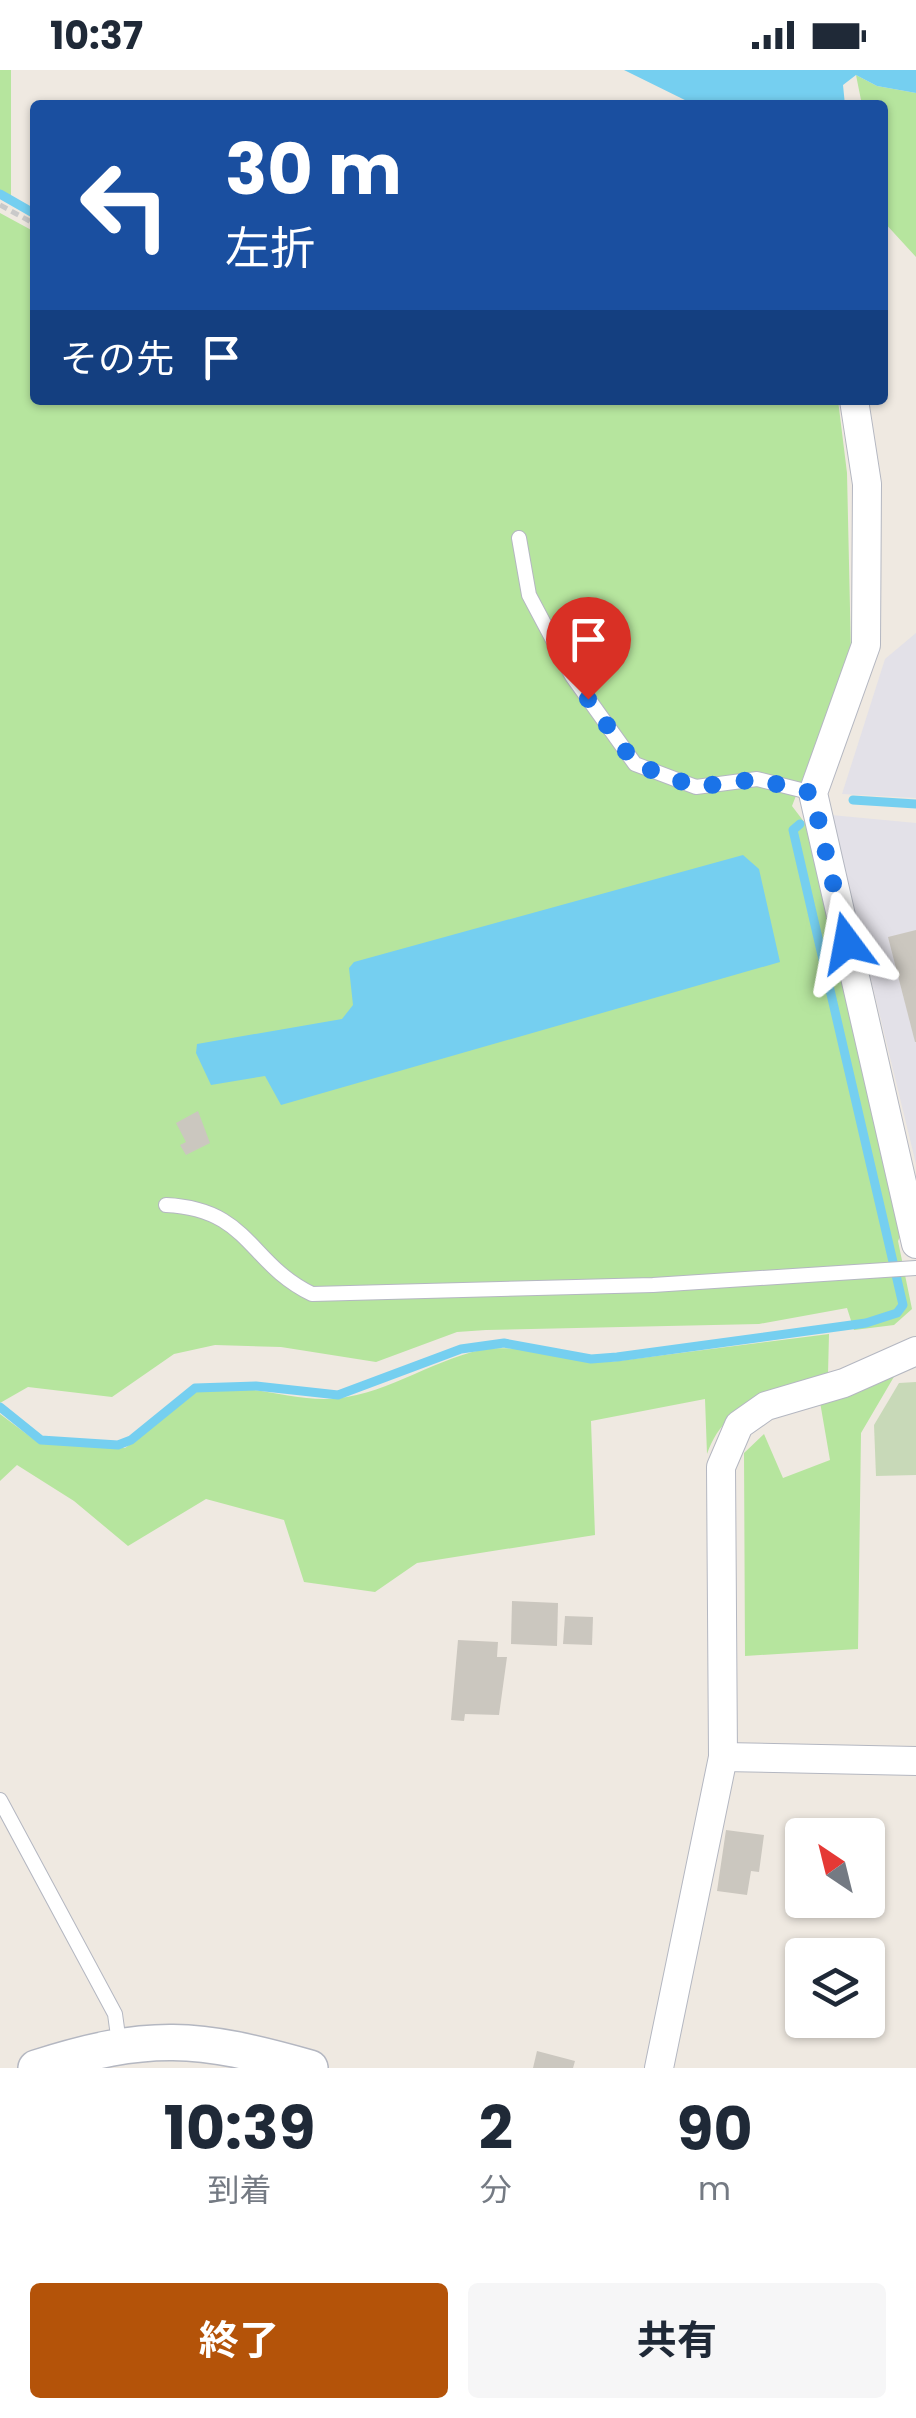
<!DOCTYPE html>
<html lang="ja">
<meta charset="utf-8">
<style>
body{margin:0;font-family:Poppins,"Noto Sans JP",sans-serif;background:#f6f6f7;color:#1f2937;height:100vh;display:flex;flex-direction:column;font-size:38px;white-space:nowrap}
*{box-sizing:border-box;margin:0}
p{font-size:32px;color:#747a83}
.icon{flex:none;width:55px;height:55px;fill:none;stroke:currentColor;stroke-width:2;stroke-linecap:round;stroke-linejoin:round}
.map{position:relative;height:1998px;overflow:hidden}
.sheet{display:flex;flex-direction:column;background:#fff;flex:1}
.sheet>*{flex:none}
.banner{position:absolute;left:30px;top:30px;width:858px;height:305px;border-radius:10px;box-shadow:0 2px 8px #0004;background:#1a4fa0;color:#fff;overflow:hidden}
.needle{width:65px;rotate:325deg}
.tools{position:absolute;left:785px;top:1748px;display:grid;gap:20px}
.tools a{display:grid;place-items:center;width:100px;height:100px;border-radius:10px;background:#fff;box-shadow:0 2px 8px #0004;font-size:50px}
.pin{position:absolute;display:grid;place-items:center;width:85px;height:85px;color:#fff;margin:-102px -42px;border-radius:50% 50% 50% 0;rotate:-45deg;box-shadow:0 0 10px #0007}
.pin .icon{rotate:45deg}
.me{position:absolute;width:110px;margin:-55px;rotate:347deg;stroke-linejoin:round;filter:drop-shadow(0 0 8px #0008)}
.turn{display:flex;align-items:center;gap:35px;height:210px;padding:0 30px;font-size:45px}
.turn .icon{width:130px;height:130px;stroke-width:2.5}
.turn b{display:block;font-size:70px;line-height:85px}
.then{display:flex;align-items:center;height:95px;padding:0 30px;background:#0003;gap:20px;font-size:38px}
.eta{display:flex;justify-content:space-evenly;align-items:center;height:170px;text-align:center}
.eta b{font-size:60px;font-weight:700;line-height:70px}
.primary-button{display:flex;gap:20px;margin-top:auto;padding:20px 30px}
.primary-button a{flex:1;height:115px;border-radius:10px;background:#b45309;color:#fff;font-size:40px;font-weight:700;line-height:115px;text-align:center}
.primary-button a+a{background:#f6f6f7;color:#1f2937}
.status{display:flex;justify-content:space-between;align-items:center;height:70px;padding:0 50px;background:#fff;direction:ltr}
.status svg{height:28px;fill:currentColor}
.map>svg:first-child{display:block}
.industrial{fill:#e3e1e8}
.green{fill:#b6e59e}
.cemetery{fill:#c8d9b8}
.water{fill:#75cff0}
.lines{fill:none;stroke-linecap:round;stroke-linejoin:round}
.stream{stroke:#75cff0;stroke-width:9}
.building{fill:#cbc7bf}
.service-casing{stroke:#b4b7c1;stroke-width:16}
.minor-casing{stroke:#b4b7c1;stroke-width:30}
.tertiary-casing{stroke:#b4b7c1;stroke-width:38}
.path{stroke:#c9c9c9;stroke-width:5;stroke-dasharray:8 5;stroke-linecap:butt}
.service{stroke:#fff;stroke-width:14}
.minor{stroke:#fff;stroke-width:28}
.tertiary{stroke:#fff;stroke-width:35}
.route{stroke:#1a73e8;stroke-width:18;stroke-dasharray:0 32.4}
</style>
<div class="status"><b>10:37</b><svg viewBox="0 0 49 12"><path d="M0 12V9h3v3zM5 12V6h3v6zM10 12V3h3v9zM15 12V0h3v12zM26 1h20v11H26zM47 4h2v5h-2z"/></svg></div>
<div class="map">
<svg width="916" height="1998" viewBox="0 0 916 1998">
<rect width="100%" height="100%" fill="#efe9e1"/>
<g class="industrial">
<path d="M916,563v165l-74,-4 43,-135z"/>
<path d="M831,745l85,8v342v-1z"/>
</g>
<g class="green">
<path d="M0,0h11v131l-11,-7z"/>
<path d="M856,5l21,11 39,7v164l-33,-36 -1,-116h-20z"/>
<path d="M0,143l35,19v168h803l9,73 4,181 -59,152 19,25 96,390 -9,20 14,68 -18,16 -40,5 -7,-22 -88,16 -273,6 -29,2 -81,30 -95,-15 -66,-2 -41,9 -62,43 -84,-10 -28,16z"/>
<path d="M829,1264l-1,40c-50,19 -102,25 -121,80l-2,-55 -114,22 4,114 -178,28 -42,29 -71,-10 -20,-62 -78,-21 -78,47 -54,-45 -57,-36 -17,16v-67l36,27 89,7c23,-15 45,-50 72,-57 43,-11 88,9 130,8 54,-1 102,-38 154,-49 43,-8 85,13 129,12z"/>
<path d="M895,1305l-34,58 -3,216 -113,7 -1,-203 20,-19 19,44 47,-18 -10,-58z"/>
</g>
<path class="cemetery" d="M916,1312v93l-40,1 -2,-51 25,-42z"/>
<g class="water">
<path d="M624,0h292v23l-39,-7 -21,-11 -13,10 2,20h-150z"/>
<path d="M743,785l16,14 21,93 -499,143 -16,-29 -54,9 -15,-32 1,-9 145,-25 11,-14 -4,-37 5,-6z"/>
</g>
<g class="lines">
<g class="stream">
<path d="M0,124l35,20"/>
<path d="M853,730l63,4"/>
<path d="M0,1337l41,33 77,5 13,-5 64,-52 61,-2 82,9 123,-46 43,-6 87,16 26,-2 249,-34 31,-10 6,-8 -110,-475 7,-6"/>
</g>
</g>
<g class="building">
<path d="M916,860v112h-1l-27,-105z"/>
<path d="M198,1041l12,32 -24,12 -6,-10 6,-3 -10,-19z"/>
<path d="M512,1531l46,2 -1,43 -46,-2z"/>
<path d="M565,1546l28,1 -1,28 -29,-1z"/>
<path d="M458,1570l40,2 -1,15h10l-8,58 -34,-1 -1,7 -13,-1z"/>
<path d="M726,1760l38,5 -5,37 -8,-1 -4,24 -30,-4z"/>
<path d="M537,1981l38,10 -2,7h-40z"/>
</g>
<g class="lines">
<g class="service-casing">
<g id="service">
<path d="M519,468l10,57 43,81 63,88 61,23 61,-8 56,14"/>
<path d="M166,1135c84,4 82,58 146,89l341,-9 263,-17"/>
<path d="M0,1730l115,214 4,29"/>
</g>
</g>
<g class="minor-casing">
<g id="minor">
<path d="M854,330l13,84 -1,161 -53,148 103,451"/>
<path d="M723,1687l193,4"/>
<path d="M659,1998l64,-311 -2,-290 18,-42 27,-19 78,-23 72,-32"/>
</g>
</g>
<g class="tertiary-casing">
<path id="tertiary" d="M36,1998c113,-36 161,-32 274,0"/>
</g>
<path class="path" d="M0,135l35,19"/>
<use href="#service" class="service"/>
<use href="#minor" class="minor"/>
<use href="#tertiary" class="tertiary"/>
</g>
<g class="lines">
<path class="route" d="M588,629l47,65 61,23 61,-8 55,14 35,150"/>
</g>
</svg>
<div class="tools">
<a><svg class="needle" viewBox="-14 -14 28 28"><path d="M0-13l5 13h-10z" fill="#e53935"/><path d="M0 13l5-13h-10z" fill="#747a83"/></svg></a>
<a><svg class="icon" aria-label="layers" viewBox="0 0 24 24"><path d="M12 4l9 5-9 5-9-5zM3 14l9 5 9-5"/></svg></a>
</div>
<div class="pin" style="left:588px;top:629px;background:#d93025"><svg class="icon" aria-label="arrive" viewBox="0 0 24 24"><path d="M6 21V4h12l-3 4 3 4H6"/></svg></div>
<svg class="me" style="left:847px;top:873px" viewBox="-20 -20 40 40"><path d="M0-17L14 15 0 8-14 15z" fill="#1a73e8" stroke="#fff" stroke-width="4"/></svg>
<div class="banner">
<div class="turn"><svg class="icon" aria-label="left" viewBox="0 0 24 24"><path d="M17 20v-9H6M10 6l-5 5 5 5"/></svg><div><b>30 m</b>左折</div></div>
<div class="then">その先<svg class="icon" aria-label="arrive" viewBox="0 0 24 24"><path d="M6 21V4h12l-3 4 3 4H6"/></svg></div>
</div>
</div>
<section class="sheet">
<div class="eta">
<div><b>10:39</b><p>到着</p></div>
<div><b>2</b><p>分</p></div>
<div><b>90</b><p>m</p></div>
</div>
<div class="primary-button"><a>終了</a><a>共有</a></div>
</section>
